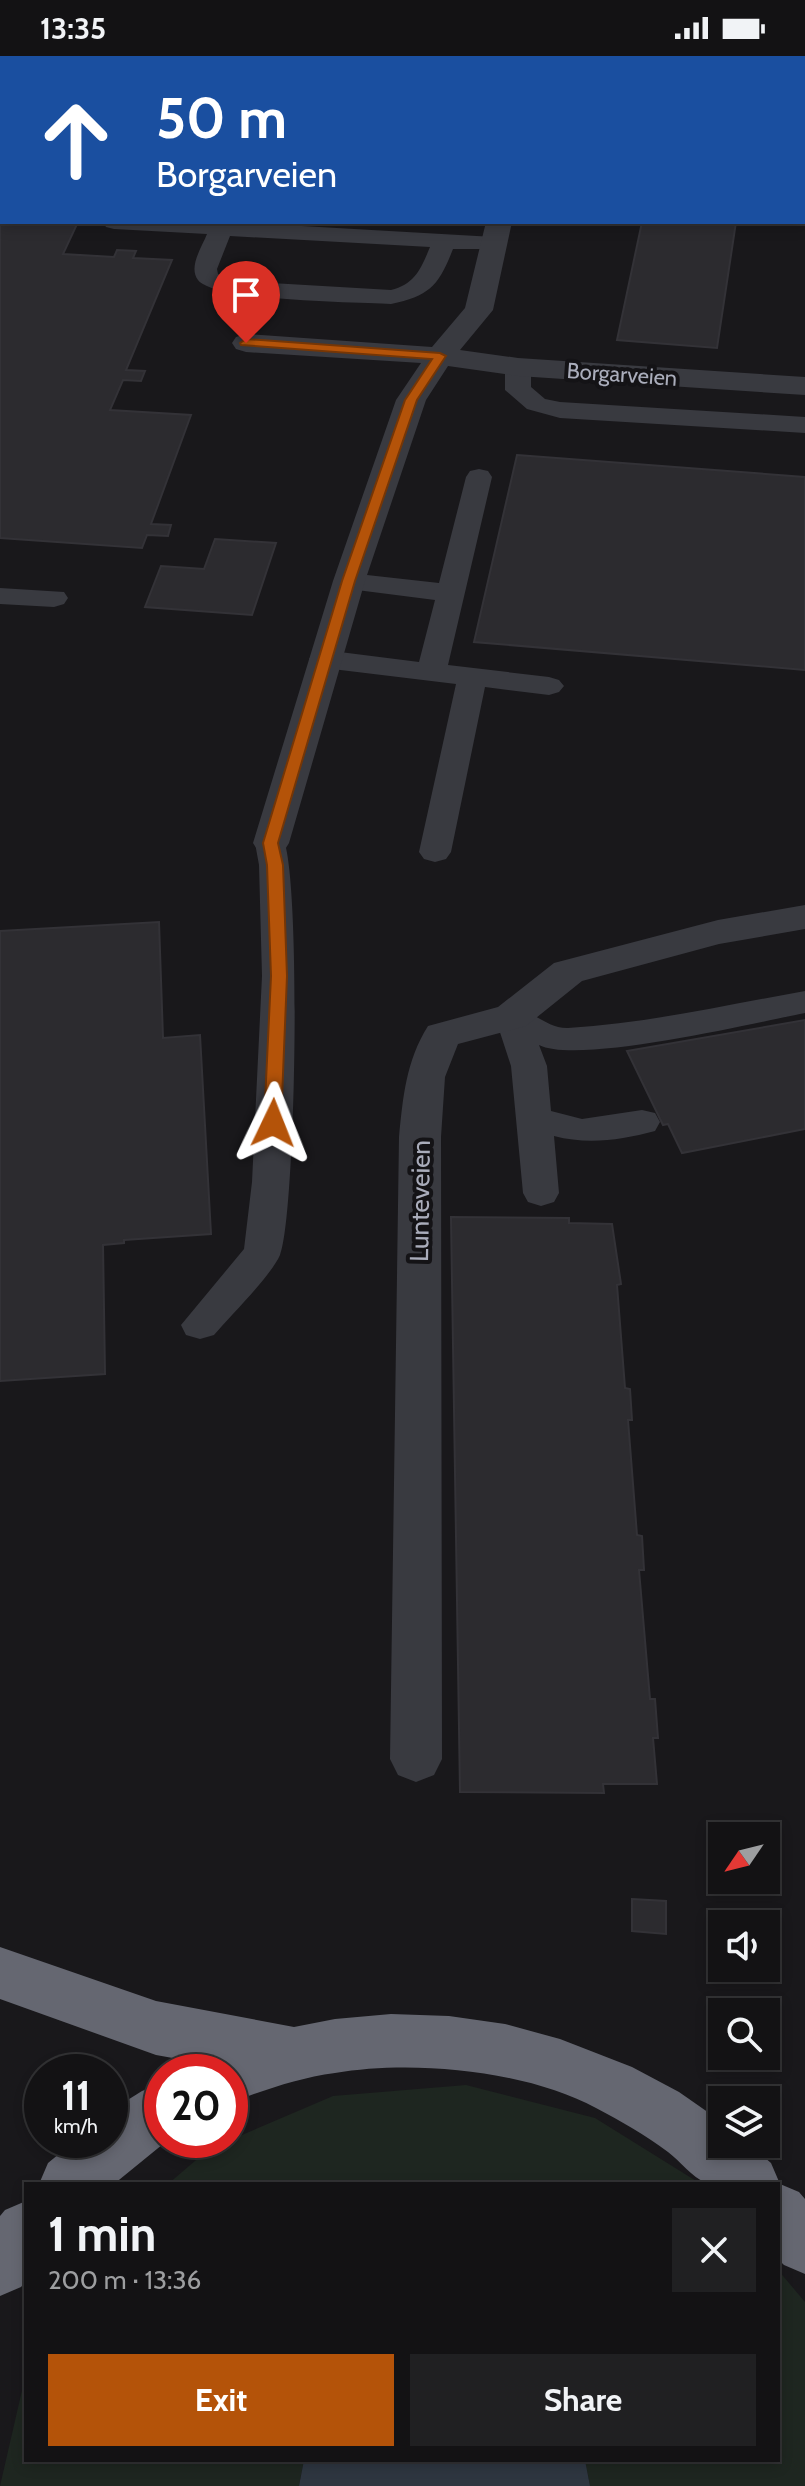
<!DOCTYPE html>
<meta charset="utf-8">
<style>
body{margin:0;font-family:Cabin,sans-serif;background:#202022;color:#f1f3f6;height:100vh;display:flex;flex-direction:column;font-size:30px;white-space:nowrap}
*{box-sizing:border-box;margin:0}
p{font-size:26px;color:#9d9ea0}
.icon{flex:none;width:44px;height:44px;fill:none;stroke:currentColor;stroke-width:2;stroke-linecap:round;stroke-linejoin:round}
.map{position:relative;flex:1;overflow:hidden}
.details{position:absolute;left:24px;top:2126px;width:756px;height:280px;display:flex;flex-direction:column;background:#131214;border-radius:0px;box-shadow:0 4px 12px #0003,0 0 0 2px #323234}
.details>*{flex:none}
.guide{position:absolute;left:0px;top:0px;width:806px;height:168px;box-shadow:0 4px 12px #0003,0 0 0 2px #323234;background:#1a4fa0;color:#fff;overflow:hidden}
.needle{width:52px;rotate:235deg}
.controls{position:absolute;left:708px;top:1766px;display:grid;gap:16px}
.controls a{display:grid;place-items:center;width:72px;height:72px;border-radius:0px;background:#131214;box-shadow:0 4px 12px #0003,0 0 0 2px #323234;font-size:40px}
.speed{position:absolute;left:24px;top:1998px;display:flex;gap:16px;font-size:40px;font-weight:700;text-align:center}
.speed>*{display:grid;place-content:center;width:104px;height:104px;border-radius:50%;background:#131214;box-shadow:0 4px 12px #0003,0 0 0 2px #323234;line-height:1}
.speed small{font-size:20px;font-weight:400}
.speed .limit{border:12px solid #d22;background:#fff;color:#111}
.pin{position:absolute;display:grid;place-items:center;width:68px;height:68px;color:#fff;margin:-82px -34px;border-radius:50% 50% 50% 0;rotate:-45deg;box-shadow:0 0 8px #0007}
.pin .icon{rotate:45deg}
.me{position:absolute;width:88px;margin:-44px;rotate:2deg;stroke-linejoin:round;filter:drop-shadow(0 0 6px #0008)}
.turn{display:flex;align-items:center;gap:28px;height:168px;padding:0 24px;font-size:36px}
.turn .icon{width:104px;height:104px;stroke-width:2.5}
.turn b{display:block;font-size:56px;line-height:68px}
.round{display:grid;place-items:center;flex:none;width:84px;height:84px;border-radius:0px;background:#202022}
.headline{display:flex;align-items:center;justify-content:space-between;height:136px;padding:0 24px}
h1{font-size:48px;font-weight:700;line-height:60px}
.cta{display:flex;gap:16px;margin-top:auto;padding:16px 24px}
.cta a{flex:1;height:92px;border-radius:0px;background:#b45309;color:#fff;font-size:32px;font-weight:700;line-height:92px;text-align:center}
.cta a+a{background:#202022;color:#f1f3f6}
.status{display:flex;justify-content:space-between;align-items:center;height:56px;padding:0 40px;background:#131214;direction:ltr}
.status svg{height:22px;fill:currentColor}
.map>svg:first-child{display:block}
.green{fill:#1e2620}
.water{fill:#2e3640}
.building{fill:#2c2b2f;stroke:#333237;stroke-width:2}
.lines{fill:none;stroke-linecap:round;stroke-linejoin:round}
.lane{fill:#393a40;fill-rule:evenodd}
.street{fill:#393a40;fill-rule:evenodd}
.highway{fill:#656771;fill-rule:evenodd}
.route{fill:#b45309;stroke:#753606;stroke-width:2}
.labels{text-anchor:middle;stroke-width:8;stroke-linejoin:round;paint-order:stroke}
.far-street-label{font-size:22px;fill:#aaadbb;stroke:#141316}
.street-label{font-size:26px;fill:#aaadbb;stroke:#141316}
</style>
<div class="status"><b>13:35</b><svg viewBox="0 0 49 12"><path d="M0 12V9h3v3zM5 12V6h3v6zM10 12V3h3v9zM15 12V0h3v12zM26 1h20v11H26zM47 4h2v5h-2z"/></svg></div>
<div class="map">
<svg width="805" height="2430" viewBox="0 0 805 2430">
<rect width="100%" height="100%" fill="#19181b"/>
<g class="green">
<path d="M466,2029l129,33 106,66h-533l41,-35 124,-53z"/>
<path d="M778,2214l27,32v184h-215l-5,-26h193z"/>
<path d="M26,2317v87h278l-5,26h-299z"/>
</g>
<path class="water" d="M304,2404h281l5,26h-291z"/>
<g class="building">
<rect x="0" y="27" width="2" height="99"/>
<path d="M0,161l2,5h76l-15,32 51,3 3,-7 19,1 -3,7 39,2 -46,110 19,1 -4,10 -18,-1 -13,30 81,5 -40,109 20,1 -3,11 -21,-1 -5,13 -142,-10z"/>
<path d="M642,166h94l-19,126 -100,-8z"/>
<path d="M517,399l288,22v193l-331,-28z"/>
<path d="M215,483l61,4 -24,72 -107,-8 16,-41 43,3z"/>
<path d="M159,866l4,116 37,-3 11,199 -87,6v3l-21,2 2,129 -105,7v-450z"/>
<path d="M805,964v109l-123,24 -14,-29 -5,1 -36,-74z"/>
<path d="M451,1161l118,1v5l43,1 9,60 -4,1 8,103 5,1 2,31h-4l9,115 5,1 2,34h-5l11,129h5l3,39h-5l4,46h-54l1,9 -144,-1z"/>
<path d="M632,1843l34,2v33l-34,-3z"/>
</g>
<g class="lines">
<g class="lane">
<path d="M0,0h10l2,2h-10v7z"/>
<path d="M103,166h131l260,15 8,2 4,5 -4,5h-49c-14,36 -23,47 -62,55 -32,-2 -178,-3 -193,-24 -10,-13 4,-33 9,-46l-93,-5 -8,-2zM230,180l200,11c-9,22 -15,37 -39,43l-152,-9 -21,-7 -1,-5z"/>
<path d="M518,303l9,3 4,5v20l14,12 15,3 245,15v16l-245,-15 -33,-9 -22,-19v-23l4,-5z"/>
<path d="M479,413l9,2 4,6 -44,188 101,12 10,3 5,6 -5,6 -10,3 -64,-8 -34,165 -5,7 -11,3 -11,-3 -5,-7 37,-168 -132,-16 -10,-3 -5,-6 5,-6 10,-3 95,12 16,-62 -86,-11 -10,-2 -4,-6 4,-6 10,-2 90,10 27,-106 4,-6z"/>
<path d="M0,532l64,4 4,6 -4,6 -10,3 -54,-3z"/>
<path d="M271,777l11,3c20,30 14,381 -2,419 -10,22 -49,60 -66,80l-14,4 -14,-4 -5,-10 63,-76 8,-67 10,-206 -3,-111 -4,-22 5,-7z"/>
<path d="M805,935v22c-51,10 -227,52 -266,32l8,21 4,45 31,8 60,-9 13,3 5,9 -5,9c-34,9 -67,14 -101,5l5,57 -5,9 -13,4 -13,-4 -5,-9 -12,-127 -16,-49 5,-8c27,-8 43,20 68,19 80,-5 159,-23 237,-37z"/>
</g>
<g class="street">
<path d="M525,0h24l-25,2z"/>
<path d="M486,166h26l-19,88 -33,40 58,8 287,19v18l-287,-19 -70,-10 -22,34 -61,181 -76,262 -5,8 -13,3 -13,-3 -5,-8 80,-262 63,-181 25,-37 -175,-11 -10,-3 -4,-6 4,-6 10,-3 186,13 33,-39z"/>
<path d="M805,849v24l-86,15 -137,37 -56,45 -68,18 -13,33 -4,60 1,622 -8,16 -18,7 -18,-7 -8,-16 9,-622c4,-40 7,-76 29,-111l70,-19 56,-44 164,-43z"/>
</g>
<g class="highway">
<path d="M0,1891l156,54 138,26 41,-8 56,-5 58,2 56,8 55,15 72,28 47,25 43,30v22h27l22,19 9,21 19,8 6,7v75l-21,-9 -6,-6v-75c-16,0 -60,5 -72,-1 -14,-6 -26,-22 -38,-31 -23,-17 -47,-31 -72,-44 -71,-38 -183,-48 -261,-35 -37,5 -71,17 -105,30v-31h-27l3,-8 -50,-9 -156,-56z"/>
<path d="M162,2027v57h6l-54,44h-75l9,-21 28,-23h34v-29l32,-20z"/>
<path d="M26,2145v80l-5,6 -21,9v-80l5,-6z"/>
</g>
</g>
<path class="route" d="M246,283l194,14 6,3 -29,44 -62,181 -77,262 5,22 4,111 -6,147 -8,6 -9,-6 7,-147 -4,-111 -4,-22 79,-262 63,-181 27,-41 -191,-14 -1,-2z"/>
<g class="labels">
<g class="far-street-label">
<text transform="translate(622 318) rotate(4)" y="8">Borgarveien</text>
</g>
<g class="street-label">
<text transform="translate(420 1145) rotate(-89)" y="9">Lunteveien</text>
</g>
</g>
</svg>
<div class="controls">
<a><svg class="needle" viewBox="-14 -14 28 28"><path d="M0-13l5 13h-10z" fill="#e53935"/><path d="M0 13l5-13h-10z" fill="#9d9ea0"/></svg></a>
<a><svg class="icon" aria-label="sound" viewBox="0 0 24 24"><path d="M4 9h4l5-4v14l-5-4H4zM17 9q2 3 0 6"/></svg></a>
<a><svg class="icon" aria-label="search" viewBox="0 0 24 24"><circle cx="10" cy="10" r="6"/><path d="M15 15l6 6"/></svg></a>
<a><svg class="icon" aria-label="layers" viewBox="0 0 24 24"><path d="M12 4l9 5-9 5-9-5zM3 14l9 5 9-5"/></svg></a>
</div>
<div class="speed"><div>11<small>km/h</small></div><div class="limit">20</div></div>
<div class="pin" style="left:246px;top:287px;background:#d93025"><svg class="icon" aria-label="arrive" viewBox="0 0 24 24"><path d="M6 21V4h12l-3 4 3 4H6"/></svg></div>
<svg class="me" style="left:273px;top:1067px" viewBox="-20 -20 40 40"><path d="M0-17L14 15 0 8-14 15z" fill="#b45309" stroke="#fff" stroke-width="4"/></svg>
<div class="guide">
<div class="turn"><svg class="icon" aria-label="ahead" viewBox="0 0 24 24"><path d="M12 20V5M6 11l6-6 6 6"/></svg><div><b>50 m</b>Borgarveien</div></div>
</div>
<section class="details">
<div class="headline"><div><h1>1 min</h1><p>200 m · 13:36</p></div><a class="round"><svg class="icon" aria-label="close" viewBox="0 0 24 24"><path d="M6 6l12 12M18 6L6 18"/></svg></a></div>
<div class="cta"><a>Exit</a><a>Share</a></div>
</section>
</div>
